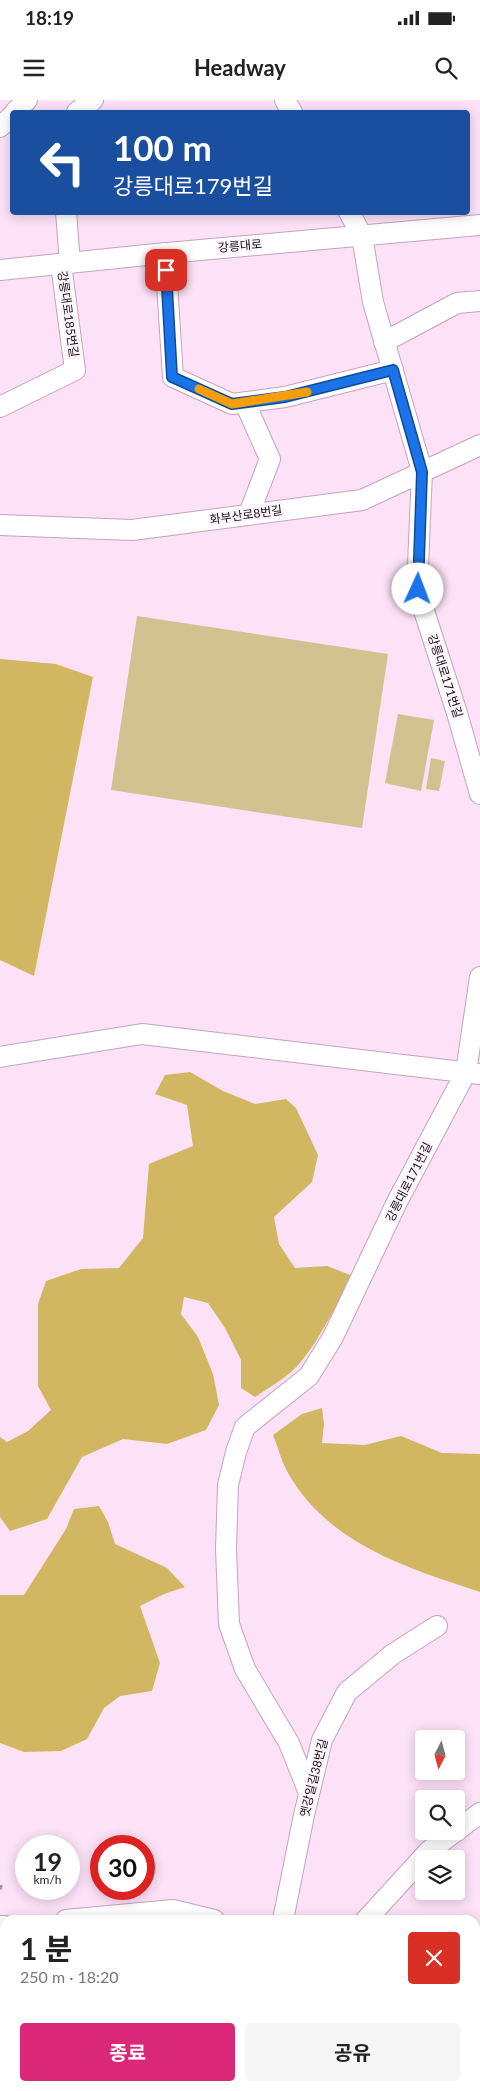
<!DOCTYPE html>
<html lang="ko">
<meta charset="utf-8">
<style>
body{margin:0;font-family:Lato,"Noto Sans KR",sans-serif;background:#f6f6f6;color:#222;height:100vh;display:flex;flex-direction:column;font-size:19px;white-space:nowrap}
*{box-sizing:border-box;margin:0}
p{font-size:16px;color:#767676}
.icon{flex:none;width:28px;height:28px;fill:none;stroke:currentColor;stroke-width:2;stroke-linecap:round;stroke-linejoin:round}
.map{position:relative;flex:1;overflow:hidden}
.details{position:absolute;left:0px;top:1815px;width:480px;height:176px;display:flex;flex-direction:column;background:#fff;border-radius:15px 15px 0 0;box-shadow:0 2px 12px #0003}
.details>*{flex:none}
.top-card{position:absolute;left:10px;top:10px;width:460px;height:105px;border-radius:5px;box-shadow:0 2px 12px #0003;background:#1a4fa0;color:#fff;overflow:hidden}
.needle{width:32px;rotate:186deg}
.controls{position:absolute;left:415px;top:1630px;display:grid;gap:10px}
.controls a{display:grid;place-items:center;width:50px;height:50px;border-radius:5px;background:#fff;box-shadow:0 2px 12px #0003;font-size:25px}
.speed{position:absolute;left:15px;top:1735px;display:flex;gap:10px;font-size:25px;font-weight:700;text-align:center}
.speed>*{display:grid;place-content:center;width:65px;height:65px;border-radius:50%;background:#fff;box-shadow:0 2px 12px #0003;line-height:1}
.speed small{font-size:12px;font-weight:400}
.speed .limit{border:8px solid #d22;background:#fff;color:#111}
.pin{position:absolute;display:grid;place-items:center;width:42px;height:42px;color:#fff;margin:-21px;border-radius:10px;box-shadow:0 2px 8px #0006}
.me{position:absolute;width:55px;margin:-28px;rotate:2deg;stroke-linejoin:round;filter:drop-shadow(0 0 4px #0008)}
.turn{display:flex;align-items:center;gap:18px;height:105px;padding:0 20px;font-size:22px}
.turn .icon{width:65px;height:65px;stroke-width:2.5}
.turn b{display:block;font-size:35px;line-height:42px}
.round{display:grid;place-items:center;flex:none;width:52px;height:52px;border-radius:5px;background:#f6f6f6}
.headline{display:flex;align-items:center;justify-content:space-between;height:85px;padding:0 20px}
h1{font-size:30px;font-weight:700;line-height:38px}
.button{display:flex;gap:10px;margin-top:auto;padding:10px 20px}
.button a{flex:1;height:58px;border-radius:5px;background:#db2777;color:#fff;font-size:20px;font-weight:700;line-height:58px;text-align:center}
.button a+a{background:#f6f6f6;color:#222}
.status{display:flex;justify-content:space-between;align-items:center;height:35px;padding:0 25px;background:#fff;direction:ltr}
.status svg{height:14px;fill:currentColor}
header{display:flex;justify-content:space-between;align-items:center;height:65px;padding:0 20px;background:#fff;font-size:22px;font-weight:700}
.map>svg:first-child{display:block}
.green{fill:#d2c290}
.forest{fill:#d1b762}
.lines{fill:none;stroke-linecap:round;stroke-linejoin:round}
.minor-casing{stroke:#c4a4be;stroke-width:22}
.path{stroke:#a38ea0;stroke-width:2.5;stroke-dasharray:2.5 2.5;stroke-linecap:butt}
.minor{stroke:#fff;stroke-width:20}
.route-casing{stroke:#114b97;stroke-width:12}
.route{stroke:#1a73e8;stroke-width:9}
.slow{stroke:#f59e0b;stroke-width:9}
.labels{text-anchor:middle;stroke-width:5;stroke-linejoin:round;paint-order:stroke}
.street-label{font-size:12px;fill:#180c16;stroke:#fcf5fb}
</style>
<div class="status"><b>18:19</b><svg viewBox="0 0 49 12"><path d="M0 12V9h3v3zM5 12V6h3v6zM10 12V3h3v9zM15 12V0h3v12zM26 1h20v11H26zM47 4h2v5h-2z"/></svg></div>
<header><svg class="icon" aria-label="menu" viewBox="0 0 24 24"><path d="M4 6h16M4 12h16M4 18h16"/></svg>Headway<svg class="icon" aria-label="search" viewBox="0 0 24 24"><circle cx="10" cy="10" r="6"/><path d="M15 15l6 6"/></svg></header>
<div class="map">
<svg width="480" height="1991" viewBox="0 0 480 1991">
<rect width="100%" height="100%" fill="#fce1f7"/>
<g class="green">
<path d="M137,516l251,38 -26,174 -251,-38z"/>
<path d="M398,614l36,6 -13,71 -36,-8z"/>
<path d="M431,658l14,3 -6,30 -13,-2z"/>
</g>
<g class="forest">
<path d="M0,559l56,5 37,13 -59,299 -34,-16z"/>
<path d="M190,972l33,19 32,13 31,-5 10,9 22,47 -6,27 -38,35 5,27 16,24 32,-2 26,10c-18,29 -37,74 -63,97 -11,9 -24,16 -35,24l-14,-9v-28l-16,-32 -17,-25 -24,-6 -3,17 17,23 15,37 6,31 -13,25 -39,14 -44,-5 -41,18 -35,62 -37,12 -10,-14v-80l7,5 21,-11 23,-21 -13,-24v-82l8,-23 35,-12 38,-1 24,-30 6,-74 44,-18 -6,-41 -32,-11 10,-19z"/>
<path d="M322,1308l2,16 -2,19 43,2 36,-9 41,17 38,1v138c-73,-24 -154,-49 -193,-121 -6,-11 -9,-24 -14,-36l29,-21z"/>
<path d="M99,1406l9,16 7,22 52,24 18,19 -21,7 -24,12 20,57 -8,28 -32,5 -16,12 -17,31 -26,12 -37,1 -24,-9v-148h24l42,-66 8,-20z"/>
</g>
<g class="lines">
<g class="minor-casing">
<g id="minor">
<path d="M285,0l7,12"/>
<path d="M15,12l12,-12"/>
<path d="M77,12l16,-12"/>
<path d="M0,27l12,-11"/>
<path d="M66,112l4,51"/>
<path d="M349,112l13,24 11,66 49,169 -5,118 40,124 23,81"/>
<path d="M165,153l8,124 59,27 53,-7 108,-27"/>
<path d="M0,170l156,-16 324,-29"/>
<path d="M384,242l73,-39 23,-2"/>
<path d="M245,303l25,56 -21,55"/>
<path d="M0,307l75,-37 -14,-106"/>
<path d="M0,425l132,5 230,-30 118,-55"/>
<path d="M0,957l142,-23 338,40"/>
<path d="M309,1693l-20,-50 -44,-74 -16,-45 -3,-75 2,-64 8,-33 9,-25 64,-51 24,-39 64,-135 69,-130 14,-95"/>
<path d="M456,1731l24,-18"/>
<path d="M66,1820l107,-10 41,10"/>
<path d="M283,1820l21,-105 18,-75 25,-48 46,-38 44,-28"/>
<path d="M366,1820l63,-69 27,-20"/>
<path d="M0,1826h5"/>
<path d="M475,1867l5,-4"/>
<path d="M274,1986l1,5"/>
<path d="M34,1991l23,-5"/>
<path d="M420,1991l2,-5"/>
</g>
</g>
<path class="path" d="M0,1786l3,1 -3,2"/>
<use href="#minor" class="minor"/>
</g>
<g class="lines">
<g class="route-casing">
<path id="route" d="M166,170l6,107 60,27 53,-7 108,-27 29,102 -4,117"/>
</g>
<use href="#route" class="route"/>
<path class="slow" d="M199,289l33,15 75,-12"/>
</g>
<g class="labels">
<g class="street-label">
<text transform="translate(240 146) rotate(-5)" y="4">강릉대로</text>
<text transform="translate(68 214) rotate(82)" y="4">강릉대로185번길</text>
<text transform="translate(246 415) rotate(-8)" y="4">화부산로8번길</text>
<text transform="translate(445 576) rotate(72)" y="4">강릉대로171번길</text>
<text transform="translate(409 1082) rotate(-63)" y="4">강릉대로171번길</text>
<text transform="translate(314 1678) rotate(-76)" y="4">옛강일길38번길</text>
</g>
</g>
</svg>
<div class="controls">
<a><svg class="needle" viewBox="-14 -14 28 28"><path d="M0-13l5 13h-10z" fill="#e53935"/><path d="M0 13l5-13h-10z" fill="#767676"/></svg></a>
<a><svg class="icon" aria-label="search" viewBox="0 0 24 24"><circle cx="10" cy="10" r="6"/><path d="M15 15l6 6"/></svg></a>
<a><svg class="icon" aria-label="layers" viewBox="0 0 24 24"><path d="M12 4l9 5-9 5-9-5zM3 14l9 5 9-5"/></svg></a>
</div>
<div class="speed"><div>19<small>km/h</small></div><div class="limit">30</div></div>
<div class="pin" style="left:166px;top:170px;background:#d93025"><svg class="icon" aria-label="arrive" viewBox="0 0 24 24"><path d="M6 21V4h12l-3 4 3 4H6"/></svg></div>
<svg class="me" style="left:418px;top:489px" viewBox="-20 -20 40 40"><circle r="19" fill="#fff"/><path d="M0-13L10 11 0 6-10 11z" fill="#1a73e8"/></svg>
<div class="top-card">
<div class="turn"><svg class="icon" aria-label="left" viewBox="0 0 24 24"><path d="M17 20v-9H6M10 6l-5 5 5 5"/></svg><div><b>100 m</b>강릉대로179번길</div></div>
</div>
<section class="details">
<div class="headline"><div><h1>1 분</h1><p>250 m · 18:20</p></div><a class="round" style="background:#d93025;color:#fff"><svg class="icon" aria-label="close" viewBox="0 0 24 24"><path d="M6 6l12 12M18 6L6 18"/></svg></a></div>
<div class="button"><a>종료</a><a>공유</a></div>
</section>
</div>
